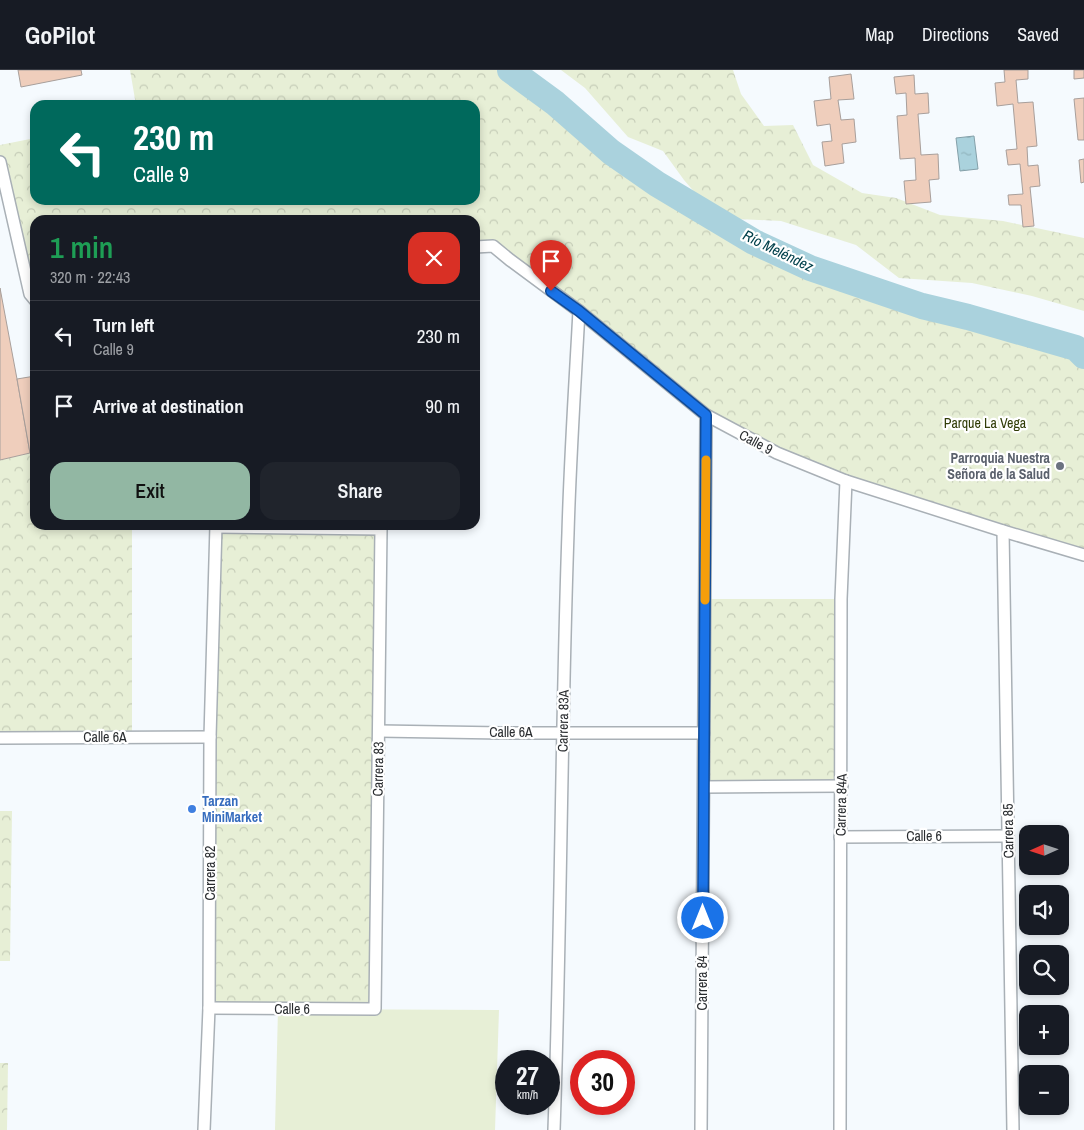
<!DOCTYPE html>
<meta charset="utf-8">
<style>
body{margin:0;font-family:"Archivo Narrow",sans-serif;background:#20242c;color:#f1f3f6;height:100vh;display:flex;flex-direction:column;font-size:19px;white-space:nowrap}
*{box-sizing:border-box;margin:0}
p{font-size:16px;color:#9ea1a6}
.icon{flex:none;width:28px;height:28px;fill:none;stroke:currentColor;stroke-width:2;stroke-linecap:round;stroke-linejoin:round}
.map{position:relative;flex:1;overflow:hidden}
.details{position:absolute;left:30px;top:145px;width:450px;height:315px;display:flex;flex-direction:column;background:#171b24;border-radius:15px;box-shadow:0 2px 8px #0003}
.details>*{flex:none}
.top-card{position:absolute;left:30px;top:30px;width:450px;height:105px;border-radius:15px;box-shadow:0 2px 8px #0003;background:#00695c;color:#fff;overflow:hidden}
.needle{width:32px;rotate:267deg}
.fabs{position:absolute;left:1019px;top:755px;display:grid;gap:10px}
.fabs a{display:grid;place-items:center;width:50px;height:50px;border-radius:10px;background:#171b24;box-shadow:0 2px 8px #0003;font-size:25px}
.speed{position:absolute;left:495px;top:980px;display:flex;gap:10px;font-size:25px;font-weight:700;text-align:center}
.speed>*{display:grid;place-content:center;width:65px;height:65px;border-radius:50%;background:#171b24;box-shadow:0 2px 8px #0003;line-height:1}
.speed small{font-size:12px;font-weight:400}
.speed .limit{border:8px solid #d22;background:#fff;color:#111}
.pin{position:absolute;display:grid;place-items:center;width:42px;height:42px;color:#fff;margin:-51px -21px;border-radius:50% 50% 50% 0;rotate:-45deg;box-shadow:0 0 5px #0007}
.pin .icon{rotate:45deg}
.me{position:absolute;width:55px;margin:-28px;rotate:0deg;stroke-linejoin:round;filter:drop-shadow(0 0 4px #0008)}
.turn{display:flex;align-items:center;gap:18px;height:105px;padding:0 20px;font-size:22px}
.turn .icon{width:65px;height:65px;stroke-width:2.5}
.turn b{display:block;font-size:35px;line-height:42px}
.round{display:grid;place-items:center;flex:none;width:52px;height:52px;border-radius:15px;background:#20242c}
.summary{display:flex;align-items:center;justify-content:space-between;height:85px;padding:0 20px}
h1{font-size:30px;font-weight:600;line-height:38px;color:#1e9e55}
.primary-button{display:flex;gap:10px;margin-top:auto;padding:10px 20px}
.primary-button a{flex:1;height:58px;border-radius:15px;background:#92b7a3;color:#111;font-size:20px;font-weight:600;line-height:58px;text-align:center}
.primary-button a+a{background:#20242c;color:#f1f3f6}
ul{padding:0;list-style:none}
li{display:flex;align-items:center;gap:15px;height:70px;padding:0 20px;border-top:1px solid #363941}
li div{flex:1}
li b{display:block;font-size:19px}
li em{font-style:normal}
header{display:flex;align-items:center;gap:30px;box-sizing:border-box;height:70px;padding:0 25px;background:#171b24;border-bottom:1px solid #363941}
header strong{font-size:24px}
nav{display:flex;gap:28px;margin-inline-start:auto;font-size:18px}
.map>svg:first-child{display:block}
.grass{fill:#e7efd6}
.park{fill:url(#park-crowns)}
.water{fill:url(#water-ripples);stroke:#84a0a9}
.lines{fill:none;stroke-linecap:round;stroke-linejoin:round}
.river{stroke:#aad2dd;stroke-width:26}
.building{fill:#efcebc;stroke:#a89f9b}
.street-casing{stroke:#a9b0b6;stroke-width:14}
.street{stroke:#fff;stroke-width:11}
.route-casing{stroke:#114b97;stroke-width:12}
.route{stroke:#1a73e8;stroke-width:9}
.slow{stroke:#f59e0b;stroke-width:9}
.worship-dot{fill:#6b7280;stroke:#fff;stroke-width:2}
.shop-dot{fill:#3f7fe0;stroke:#fff;stroke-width:2}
.labels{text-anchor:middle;stroke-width:4.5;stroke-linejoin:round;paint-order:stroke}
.park-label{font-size:14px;fill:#303c07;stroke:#fff}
.street-label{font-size:14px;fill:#2a2d30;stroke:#fff}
.worship-label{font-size:14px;font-weight:bold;fill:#5b616d;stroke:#fff;text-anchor:end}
.shop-label{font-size:14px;font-weight:bold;fill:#366cbe;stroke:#fff;text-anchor:start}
.water-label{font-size:15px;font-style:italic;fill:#00404b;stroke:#fff}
</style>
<header>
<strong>GoPilot</strong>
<nav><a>Map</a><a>Directions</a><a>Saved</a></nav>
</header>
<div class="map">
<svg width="1084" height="1060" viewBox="0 0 1084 1060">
<defs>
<pattern id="park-crowns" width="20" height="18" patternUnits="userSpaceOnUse" patternTransform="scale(1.25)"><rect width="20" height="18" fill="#e7efd6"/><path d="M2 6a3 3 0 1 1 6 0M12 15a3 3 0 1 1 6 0" fill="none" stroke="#c6cdb8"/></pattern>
<pattern id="water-ripples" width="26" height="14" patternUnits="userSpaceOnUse" patternTransform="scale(1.25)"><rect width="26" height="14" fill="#aad2dd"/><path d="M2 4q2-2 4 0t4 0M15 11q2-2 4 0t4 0" fill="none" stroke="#92b5be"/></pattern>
</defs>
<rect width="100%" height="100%" fill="#f5fafe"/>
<path class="grass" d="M278,939l221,1 -4,120h-220z"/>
<g class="park">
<path d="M130,0h380l45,33 56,49 46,32 97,58 57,26 111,38 46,11 108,31 8,8v199l-238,-74 -140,-66 -213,-169 -18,1v-27h-440v80l-35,-138v-17l35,-7v62h440v-95h-339z"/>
<path d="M561,0h172l8,24 23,32 29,-1 20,40 49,28 34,5 44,17 63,6 81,17v73l-52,-15 -60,-13 -73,-5 -43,-33 -75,-24 -64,-3 -33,-38 -21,-29 -35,-14 -43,-49z"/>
<path d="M30,383l5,1v71h97v212l-132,1v-278z"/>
<path d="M216,457l165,2 -6,480 -166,-1z"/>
<path d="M705,529h136l1,187 -138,1z"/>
<path d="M0,741h12l-2,150h-10z"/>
<path d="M0,993h8l-1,67h-7z"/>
</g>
<path class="water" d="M974,66l4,33 -18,2 -4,-33z"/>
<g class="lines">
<path class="river" d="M510,0l45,33 56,49 46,32 97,58 56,26 112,38 46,11 108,31 8,8"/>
</g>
<g class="building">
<path d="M18,0h63l1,5 -61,12z"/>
<path d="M1004,0h24v9l-12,1 2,23 15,-1 4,44 -10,1 1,19 10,-1 2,21 -10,1 4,39 -11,1 -2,-22h-12l-1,-10 15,-1 -3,-30 -12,1 -2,-15 11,-1 -4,-45 -16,2 -2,-23 10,-1z"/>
<path d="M1074,0h10v8l-10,1z"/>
<path d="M851,4l3,25 -16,1 3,20 13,-1 2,23 -14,2 2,19 -19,3 -3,-24 10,-1 -2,-17 -13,2 -3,-25 17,-2 -2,-22z"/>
<path d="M914,5l1,19 13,-1 1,20 -11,1 3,41 17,-1 1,25 -10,1 2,22 -25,2 -2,-23 12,-1 -1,-22 -15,1 -3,-43 10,-1 -1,-22 -10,1 -2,-17z"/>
<path d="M1084,28v42h-6l-4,-41z"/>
<path d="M1084,89v23l-3,1 -2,-23z"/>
<path d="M0,218l17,91 13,74 -30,7z"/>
<path d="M35,306v77h-5l-13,-74z"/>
</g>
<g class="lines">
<g class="street-casing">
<g id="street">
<path d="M0,92l30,132 5,6"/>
<path d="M475,177l18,-1 17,14 69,51 127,104 71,38 69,28 157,50 81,24"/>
<path d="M1003,461l10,599"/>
<path d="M379,661l123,2h202"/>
<path d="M0,668l210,-1"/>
<path d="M704,717l138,-1"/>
<path d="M840,767l168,-1"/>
<path d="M209,938l166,1 6,-480 -165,-2"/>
<path d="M204,1060l5,-122 1,-271 6,-212"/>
<path d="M554,1060c7,-199 7,-398 14,-597 2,-74 7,-148 11,-222"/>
<path d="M701,1060l5,-715"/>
<path d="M840,1060l1,-531 5,-118"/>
</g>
</g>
<use href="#street" class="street"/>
</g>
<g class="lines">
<g class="route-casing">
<path id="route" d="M551,221l28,20 127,104 -3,503"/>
</g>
<use href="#route" class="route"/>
<path class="slow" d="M705,530l1,-140"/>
</g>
<circle class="worship-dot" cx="1060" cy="396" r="5"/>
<circle class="shop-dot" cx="192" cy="739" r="5"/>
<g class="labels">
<g class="park-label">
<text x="985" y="358">Parque La Vega</text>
</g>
<g class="street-label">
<text transform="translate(756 372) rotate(28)" y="5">Calle 9</text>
<text transform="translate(563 651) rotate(-89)" y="5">Carrera 83A</text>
<text x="511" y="667">Calle 6A</text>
<text x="105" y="672">Calle 6A</text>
<text transform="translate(378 699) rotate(-89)" y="5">Carrera 83</text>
<text transform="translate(841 735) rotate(-89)" y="5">Carrera 84A</text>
<text transform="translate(1008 761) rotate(-91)" y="5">Carrera 85</text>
<text x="924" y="771">Calle 6</text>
<text transform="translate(210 803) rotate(-90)" y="5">Carrera 82</text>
<text transform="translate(702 913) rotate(-90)" y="5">Carrera 84</text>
<text x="292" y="944">Calle 6</text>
</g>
<g class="worship-label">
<text x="1050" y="393">Parroquia Nuestra<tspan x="1050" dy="16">Señora de la Salud</tspan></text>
</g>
<g class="shop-label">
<text x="202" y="736">Tarzan<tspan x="202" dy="16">MiniMarket</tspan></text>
</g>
<g class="water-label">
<text transform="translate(778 181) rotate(26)" y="5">Río Meléndez</text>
</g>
</g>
</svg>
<div class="fabs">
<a><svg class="needle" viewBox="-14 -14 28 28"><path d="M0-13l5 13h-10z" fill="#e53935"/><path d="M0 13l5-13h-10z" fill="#9ea1a6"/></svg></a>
<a><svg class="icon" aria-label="sound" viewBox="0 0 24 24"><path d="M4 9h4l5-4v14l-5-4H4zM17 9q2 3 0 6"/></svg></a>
<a><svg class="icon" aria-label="search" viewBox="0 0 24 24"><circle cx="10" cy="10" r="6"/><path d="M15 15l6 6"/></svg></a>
<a>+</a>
<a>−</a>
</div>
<div class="speed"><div>27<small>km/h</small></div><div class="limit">30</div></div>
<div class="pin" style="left:551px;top:221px;background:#d93025"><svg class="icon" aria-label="arrive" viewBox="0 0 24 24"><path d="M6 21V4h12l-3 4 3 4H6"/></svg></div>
<svg class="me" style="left:703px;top:848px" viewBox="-20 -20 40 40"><circle r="17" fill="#1a73e8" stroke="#fff" stroke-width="3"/><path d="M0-11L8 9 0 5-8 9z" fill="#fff"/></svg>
<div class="top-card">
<div class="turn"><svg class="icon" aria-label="left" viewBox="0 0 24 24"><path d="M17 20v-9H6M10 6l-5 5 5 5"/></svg><div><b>230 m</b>Calle 9</div></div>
</div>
<section class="details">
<div class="summary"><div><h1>1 min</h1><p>320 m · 22:43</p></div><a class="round" style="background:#d93025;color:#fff"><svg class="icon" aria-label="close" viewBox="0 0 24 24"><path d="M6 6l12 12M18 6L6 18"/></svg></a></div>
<ul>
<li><svg class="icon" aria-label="left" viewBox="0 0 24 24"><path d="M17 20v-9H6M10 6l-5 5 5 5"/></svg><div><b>Turn left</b><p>Calle 9</p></div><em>230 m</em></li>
<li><svg class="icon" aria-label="arrive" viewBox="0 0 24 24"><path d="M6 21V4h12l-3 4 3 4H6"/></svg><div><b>Arrive at destination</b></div><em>90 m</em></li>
</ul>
<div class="primary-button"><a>Exit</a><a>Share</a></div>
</section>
</div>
